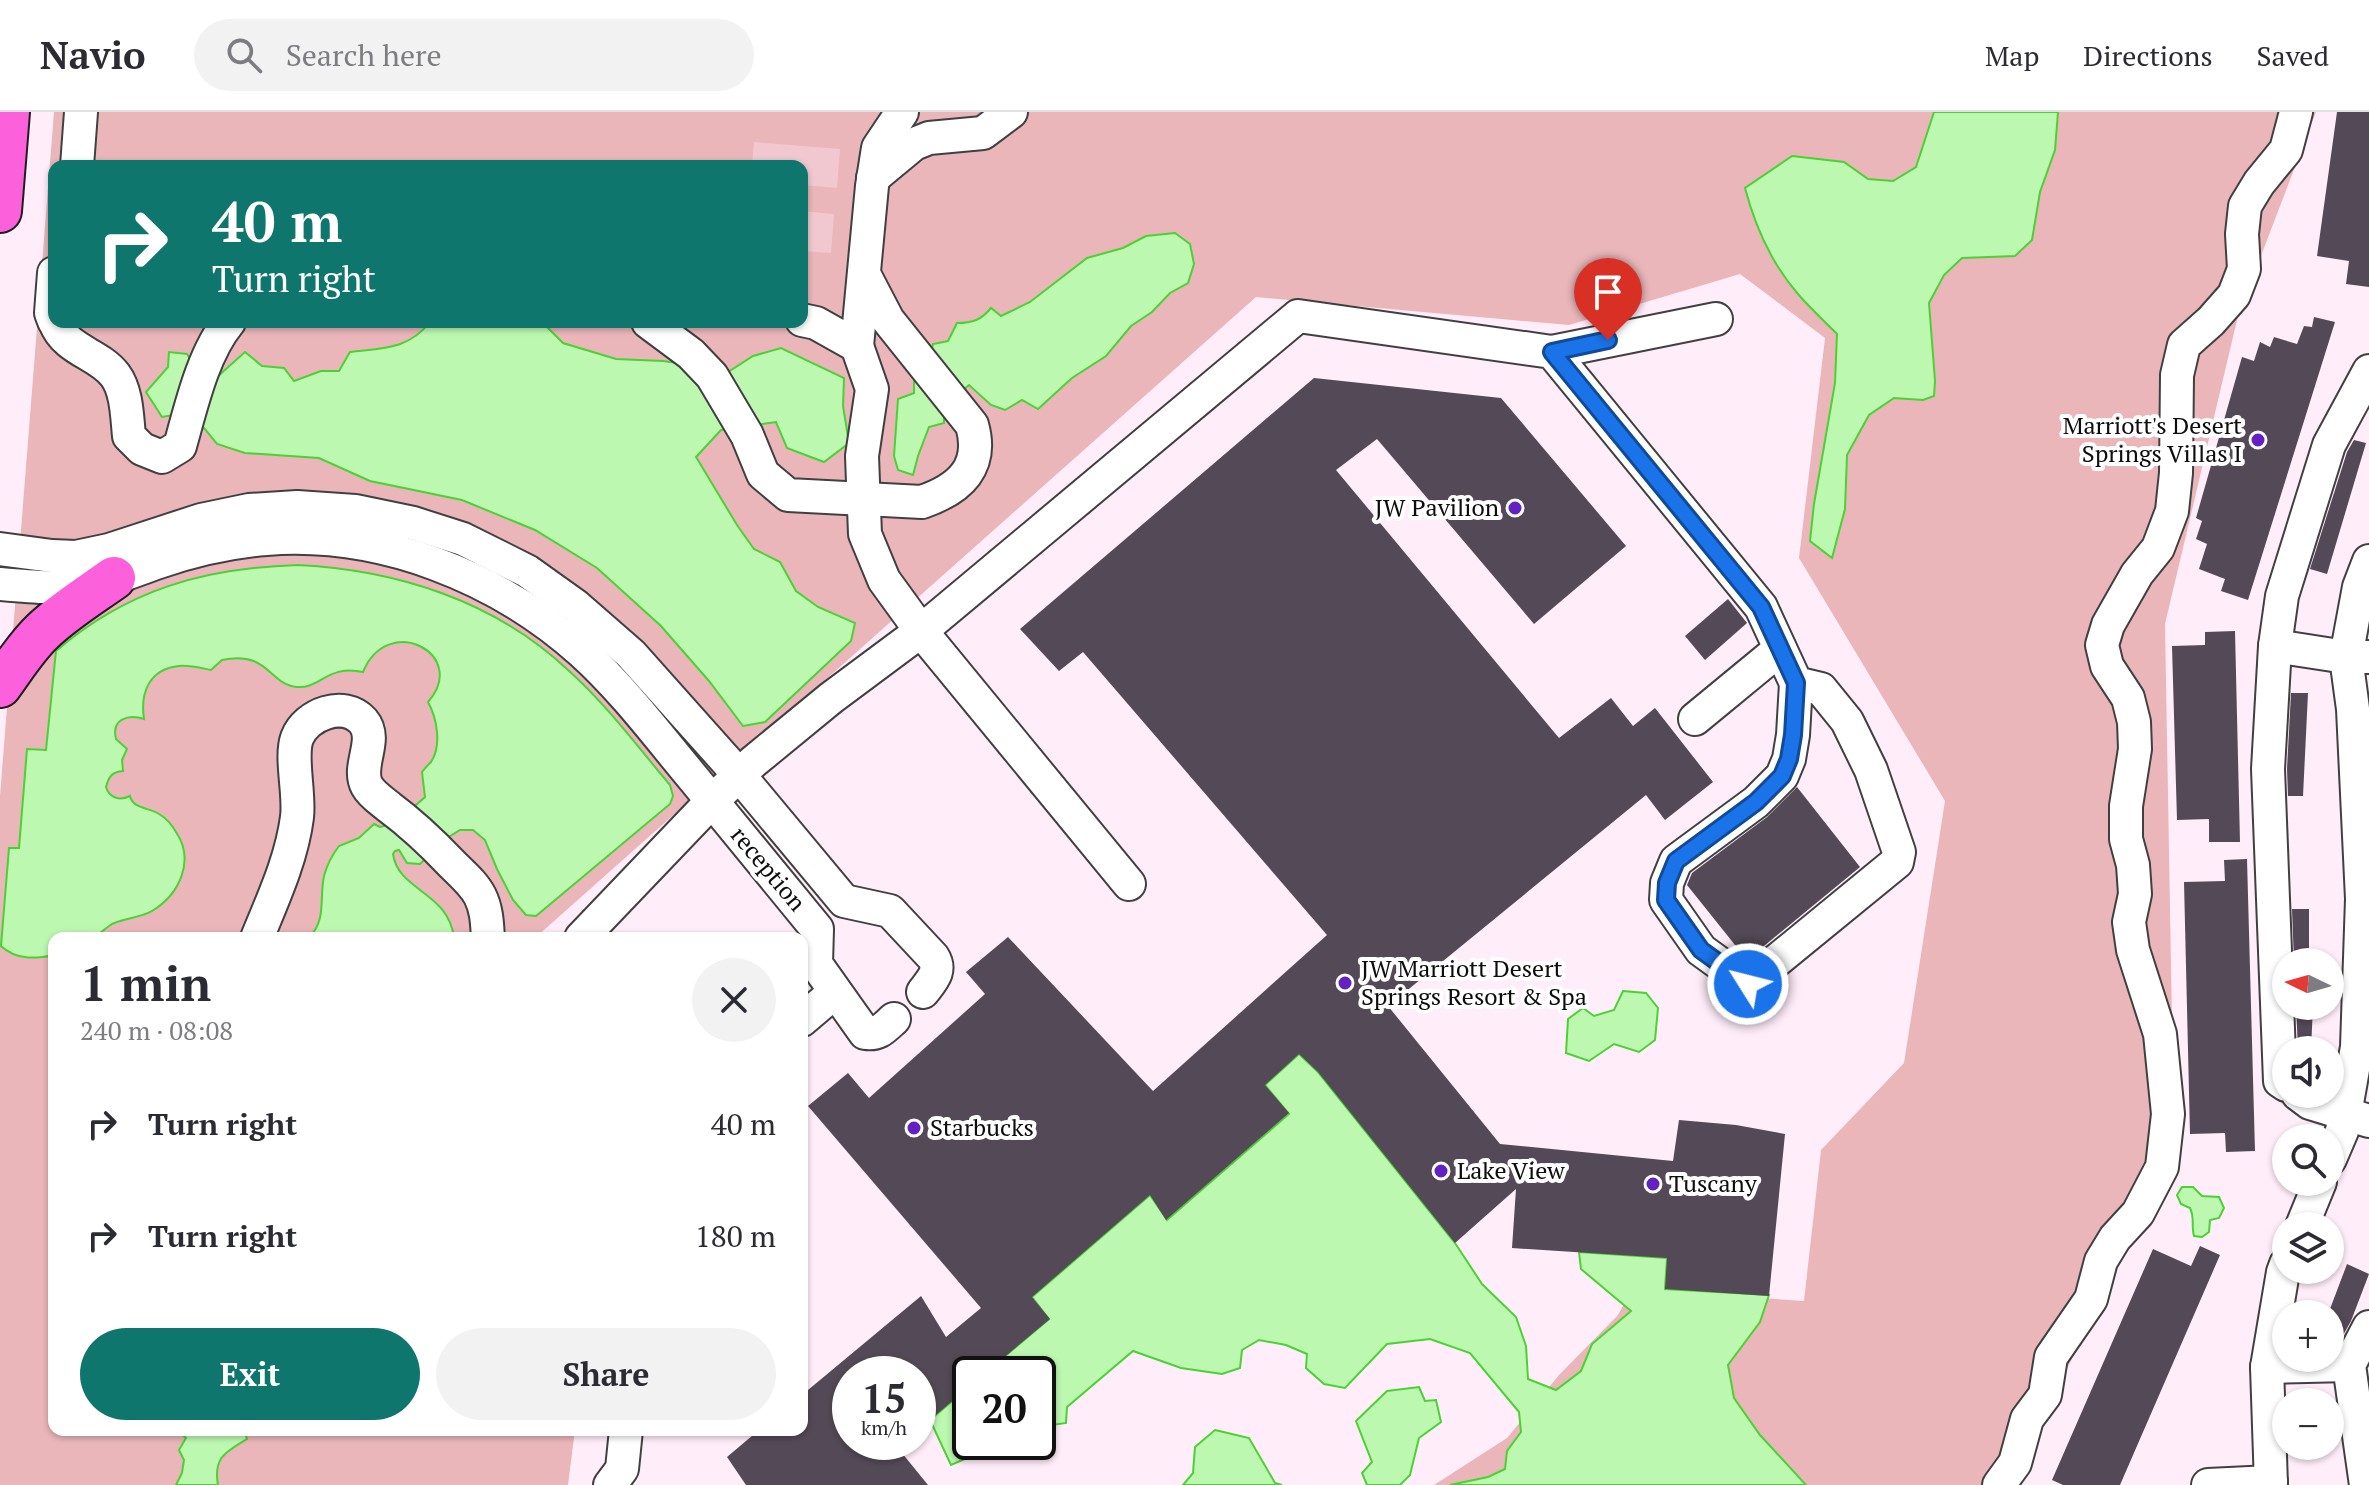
<!DOCTYPE html>
<meta charset="utf-8">
<style>
body{margin:0;font-family:"PT Serif",serif;background:#f2f2f3;color:#2b2b33;height:100vh;display:flex;flex-direction:column;font-size:30px;white-space:nowrap}
*{box-sizing:border-box;margin:0}
p{font-size:26px;color:#7c7c81}
.icon{flex:none;width:44px;height:44px;fill:none;stroke:currentColor;stroke-width:2;stroke-linecap:round;stroke-linejoin:round}
.map{position:relative;flex:1;overflow:hidden}
.panel{position:absolute;left:48px;top:820px;width:760px;height:504px;display:flex;flex-direction:column;background:#fff;border-radius:16px;box-shadow:0 2px 6px #0004}
.panel>*{flex:none}
.guide{position:absolute;left:48px;top:48px;width:760px;height:168px;border-radius:16px;box-shadow:0 2px 6px #0004;background:#0f766e;color:#fff;overflow:hidden}
.needle{width:52px;rotate:275deg}
.tools{position:absolute;left:2272px;top:836px;display:grid;gap:16px}
.tools a{display:grid;place-items:center;width:72px;height:72px;border-radius:50%;background:#fff;box-shadow:0 2px 6px #0004;font-size:40px}
.speed{position:absolute;left:832px;top:1244px;display:flex;gap:16px;font-size:40px;font-weight:700;text-align:center}
.speed>*{display:grid;place-content:center;width:104px;height:104px;border-radius:50%;background:#fff;box-shadow:0 2px 6px #0004;line-height:1}
.speed small{font-size:20px;font-weight:400}
.speed .limit{border:4px solid #111;border-radius:12px;background:#fff;color:#111}
.pin{position:absolute;display:grid;place-items:center;width:68px;height:68px;color:#fff;margin:-82px -34px;border-radius:50% 50% 50% 0;rotate:-45deg;box-shadow:0 0 8px #0007}
.pin .icon{rotate:45deg}
.me{position:absolute;width:88px;margin:-44px;rotate:306deg;stroke-linejoin:round;filter:drop-shadow(0 0 6px #0008)}
.turn{display:flex;align-items:center;gap:28px;height:168px;padding:0 32px;font-size:36px}
.turn .icon{width:104px;height:104px;stroke-width:2.5}
.turn b{display:block;font-size:56px;line-height:68px}
.round{display:grid;place-items:center;flex:none;width:84px;height:84px;border-radius:42px;background:#f2f2f3}
.head{display:flex;align-items:center;justify-content:space-between;height:136px;padding:0 32px}
h1{font-size:48px;font-weight:700;line-height:60px}
.primary-button{display:flex;gap:16px;margin-top:auto;padding:16px 32px}
.primary-button a{flex:1;height:92px;border-radius:48px;background:#0f766e;color:#fff;font-size:32px;font-weight:700;line-height:92px;text-align:center}
.primary-button a+a{background:#f2f2f3;color:#2b2b33}
ul{padding:0;list-style:none}
li{display:flex;align-items:center;gap:24px;height:112px;padding:0 32px}
li div{flex:1}
li b{display:block;font-size:30px}
li em{font-style:normal}
header{display:flex;align-items:center;gap:48px;box-sizing:border-box;height:112px;padding:0 40px;background:#fff;border-bottom:2px solid #e1e1e2}
header strong{font-size:38px}
nav{display:flex;gap:44px;margin-inline-start:auto;font-size:28px}
.search{width:560px;height:72px;background:#f2f2f3;display:flex;align-items:center;gap:20px;box-sizing:border-box;padding:0 28px;border-radius:44px;color:#7c7c81;font-size:30px}
.map>svg:first-child{display:block}
.green{fill:#eab6b9;fill-rule:evenodd}
.pitch{fill:#f1c8d0}
.water{fill:#bdf8b1;stroke:#4cd135;stroke-width:2}
.building{fill:#544956}
.lines{fill:none;stroke-linecap:round;stroke-linejoin:round}
.minor-casing{stroke:#404040;stroke-width:36}
.major-casing{stroke:#1e1e1e;stroke-width:46}
.minor{stroke:#fff;stroke-width:32}
.major{stroke:#fc60db;stroke-width:42}
.route-casing{stroke:#114b97;stroke-width:20}
.route{stroke:#1a73e8;stroke-width:14}
.poi-dot{fill:#6321c1;stroke:#fff;stroke-width:3}
.labels{text-anchor:middle;stroke-width:8;stroke-linejoin:round;paint-order:stroke}
.poi-label{font-size:24px;fill:#0d0d0d;stroke:#fff;text-anchor:start}
.street-label{font-size:24px;fill:#0d0d0d;stroke:#fff}
</style>
<header>
<strong>Navio</strong>
<div class="search"><svg class="icon" aria-label="search" viewBox="0 0 24 24"><circle cx="10" cy="10" r="6"/><path d="M15 15l6 6"/></svg>Search here</div>
<nav><a>Map</a><a>Directions</a><a>Saved</a></nav>
</header>
<div class="map">
<svg width="2369" height="1373" viewBox="0 0 2369 1373">
<rect width="100%" height="100%" fill="#ffedfa"/>
<path class="green" d="M54,0h2262l-78,204 -73,308 8,454 -20,118 -138,277v12h-581l73,-47 52,-63 59,-60 14,-26 172,12 17,-151 83,-87 41,-262 -146,-243 26,-220 -85,-64 -171,51 -313,-28 -721,641h-481v492h521l-7,55h-568v-689zM54,54h748v156h-748z"/>
<g class="pitch">
<path d="M754,30l86,7 -3,39 -35,-3v-19h-50z"/>
<path d="M802,99l32,3 -3,39 -29,-2z"/>
</g>
<g class="water">
<path d="M1934,0h124l-3,38 -15,42 -8,48 -17,16 -53,2 -18,17 -15,28 6,78 -1,15 -11,4 -29,-2 -25,17 -22,40 -2,54 -13,49 -22,-17 4,-37 21,-121 2,-49c-13,-13 -27,-26 -39,-40 -26,-30 -43,-68 -53,-106l47,-32 52,6 24,17 25,2 23,-14z"/>
<path d="M1175,121l15,11 4,20 -6,19 -18,10 -18,19 -21,14 -25,30 -34,22 -34,31 -16,-9 -17,10 -14,-5 -22,-20 -25,21v17l-15,4 -11,29 -5,19 -15,-5 -4,-14 4,-57 16,-6v-11l10,-2 9,-36 15,-3 9,-18c16,0 24,-3 34,-15l10,8 29,-14 57,-44 36,-10 23,-12z"/>
<path d="M430,210h112l21,21 53,16 47,2 28,4 20,18 42,-27 28,-8 63,30 -1,28 6,37 -25,19 -37,-14 -11,-26 -55,8 -25,27 41,68 17,24 26,13 16,29 22,16 37,16 -4,18 -86,81 -22,4 -34,-45 -48,-55 -64,-58 -62,-38 -73,-30 -92,-19 -51,-23 -74,-5 -28,-9 -26,-32 -29,5 -16,-25 22,-25 1,-15 18,2 20,32 38,-34 17,14 22,2 10,13 27,-10h18l11,-19c32,-4 58,-2 80,-30z"/>
<path d="M298,453c99,5 197,36 270,105 38,34 69,76 102,115l3,11 -3,8 -134,112 -10,-1 -13,-15 -16,-31 -12,-29 -12,-10h-13l-13,8 -27,26 -13,-1 -8,-13 -4,1 -2,3c5,37 56,38 61,84h-145c18,-19 10,-39 15,-62 3,-11 8,-21 15,-30l20,-8 15,-14 6,3 4,-1 19,-18 13,-3 9,-8 -3,-25c3,-4 6,-7 9,-10 11,-16 6,-44 -3,-60 42,-47 -40,-91 -65,-30 -35,-8 -43,17 -66,15 -28,-2 -28,-37 -75,-27l-11,10c-10,-2 -22,-5 -32,-4 -30,3 -39,27 -35,53 -16,-5 -33,0 -28,20l11,10 -5,11 1,11c-11,1 -14,5 -17,16 3,11 14,14 24,9 3,13 18,11 29,18 7,4 13,11 17,18 19,28 4,62 -24,79 -12,7 -28,7 -40,13 -7,4 -13,12 -21,14 -11,2 -25,0 -37,0v17c-19,4 -38,5 -53,-9l8,-98h10l8,-99 19,1 10,-99c72,-62 149,-83 242,-86z"/>
<path d="M1623,879l23,2 12,15 -3,32 -16,12 -25,-8 -25,17 -23,-8 2,-34 15,-11 11,8 20,-6z"/>
<path d="M1299,942l19,18 137,171 27,41 34,33 10,29 2,33 28,11 25,-19 11,-27 39,-33 -50,-42 -2,-17 88,6 -2,31 104,6 -9,27 -32,43 6,33 26,37 46,50h-356l38,-8 17,-8 2,-18 14,-19 -2,-20 -49,-59 -40,-14 -43,5 -42,44 -21,-4 -18,-16 1,-14 -21,-9 -27,-5 -17,10 -2,18 -18,6 -41,-6 -48,-17 -66,56 -1,16 -28,4v-53h-54l65,-55 -17,-22 118,-102 17,25 122,-106 -24,-29z"/>
<path d="M2182,1075h11l9,9 17,1 5,11 -5,10 -9,2 -1,12 -7,5 -8,-1c-3,-11 1,-18 -4,-28l-9,-4 -4,-9z"/>
<path d="M970,1274v56h34l-53,23 -21,-45z"/>
<path d="M1419,1275l6,14 11,-1 5,22 -22,16 -9,37 -10,10h-33l-5,-12 10,-11 -16,-41 31,-30z"/>
<path d="M177,1318h67l3,9c-21,13 -34,18 -29,46h-42l6,-12 2,-13 -5,-10 7,-12z"/>
<path d="M1215,1318l34,8 26,45 7,2h-99l10,-12 2,-26z"/>
</g>
<g class="building">
<path d="M2337,0h32v175l-23,-3 3,-23 -32,-5z"/>
<path d="M2314,205l21,5 -87,278 -27,-9 4,-12 -26,-10 8,-25 -11,-5 6,-18 -6,-3 46,-161 12,4 6,-19 10,5 4,-10 23,7 7,-18 8,1z"/>
<path d="M1314,266l187,20 125,148 -92,78 -157,-185 -41,31 223,268 52,-40 22,28 22,-18 58,74 -48,38 -19,-25 -258,211 112,138 173,17 6,-41 57,5 49,9 -16,162 -104,-7 2,-31 -155,-10 4,-59 -61,54 -137,-171 -19,-18 -34,31 24,28 -123,107 -16,-25 -118,102 18,22 -66,55h-14v12l-40,34 -12,-16v-30h-68v68h43l35,43h-182l-19,-28 32,-27h43v-35l119,-99 25,41 35,-29 -173,-202 40,-33 21,25 116,-104 -19,-22 42,-35 145,154 174,-156 -244,-283 -24,19 -39,-42z"/>
<path d="M2354,328l12,3 -39,131 -17,-5 37,-117z"/>
<path d="M1728,487l19,24 -42,37 -20,-24z"/>
<path d="M2235,519l5,211h-31v-23l-32,1 -5,-174 33,-1v-13z"/>
<path d="M2291,581h17l-5,103h-15l-1,-27z"/>
<path d="M1797,675l63,80 -113,93 -60,-75 5,-12 75,-56z"/>
<path d="M2247,747l8,292 -29,1 -1,-19 -35,1 -6,-252 41,-1 -1,-21z"/>
<path d="M2292,797h17v53h-15z"/>
<path d="M2296,894h17l-2,44h-13z"/>
<path d="M2200,1134l20,9 -100,230h-57l-11,-5 101,-231 38,17z"/>
<path d="M2347,1152l22,10 -18,47 -14,25h-7v-37z"/>
</g>
<g class="lines">
<g class="minor-casing">
<g id="minor">
<path d="M77,54l4,-54"/>
<path d="M873,66l41,-34 15,-6 54,-5 28,-21"/>
<path d="M54,161l-3,40 3,8"/>
<path d="M802,208l14,3 41,23 15,43 -10,67 3,78 19,46 37,51 208,253"/>
<path d="M55,210c11,29 43,31 60,53 12,16 12,42 14,61l13,13 20,8 18,-11c11,-39 23,-93 49,-124"/>
<path d="M648,210l43,32 21,22 35,59 16,39 25,21 134,7c38,-13 62,-35 50,-77l-84,-105 -24,-46"/>
<path d="M857,234l15,-160 6,-38 24,-36"/>
<path d="M1552,240l164,-33"/>
<path d="M0,437l52,7 24,1 33,-7 92,-30 48,-10 48,-3 58,4 58,12 50,16 64,32 49,35 55,48 108,121 105,126 46,10 43,46c9,14 -1,23 -10,35"/>
<path d="M0,472c32,3 64,6 96,-1 22,-5 42,-14 63,-21 35,-12 71,-20 107,-23 114,-9 231,37 316,113 42,38 76,84 112,127 41,50 82,100 123,150l-1,35 49,69c14,2 19,-5 29,-14"/>
<path d="M2275,534l71,11h23"/>
<path d="M1695,607l85,-70"/>
<path d="M257,826c16,-39 35,-80 40,-121 3,-23 -7,-60 0,-79 9,-24 47,-38 66,-17 16,19 -7,45 4,65 5,9 15,15 22,21 23,17 43,36 63,57 10,10 22,20 28,32 7,14 7,28 8,42"/>
<path d="M581,826l131,-137 41,-39 78,-64 90,-67 377,-315 254,36 209,255 35,76 -3,52 -4,24 -7,17 -26,26 -80,59 -9,22 -1,17 35,50 47,34 149,-122 2,-10 -28,-82 -24,-49 -26,-32 -25,-6"/>
<path d="M802,908l33,-28"/>
<path d="M2286,973l-6,-4 -12,-312 7,-123 7,-50 47,-151 40,-74"/>
<path d="M2298,982l12,9 59,18"/>
<path d="M2330,1047l12,-28 15,-84 5,-148 -9,-190 -7,-52 13,-70 10,-26"/>
<path d="M2302,1114l18,-44"/>
<path d="M2267,1255l82,-2"/>
<path d="M610,1373l12,-16 4,-39"/>
<path d="M1999,1373l16,-22 12,-44 18,-24 6,-38 40,-58 10,-38 14,-23 23,-25 24,-46 6,-53 -8,-80 -27,-84 -4,-28 6,-28 -2,-29 -7,-26v-33l9,-57 -1,-27 -6,-24 -21,-32 -5,-21 6,-20 29,-51 21,-26 14,-37 4,-38 1,-98 7,-30 27,-24 23,-26 10,-26 -2,-35 3,-28 14,-23 27,-33 10,-38"/>
<path d="M2208,1373l63,-3"/>
<path d="M2271,1373l-4,-118 16,-95 3,-8"/>
<path d="M2366,1373l-17,-120 20,-38"/>
</g>
</g>
<g class="major-casing">
<g id="major">
<path d="M0,99l8,-99"/>
<path d="M0,574c14,-19 26,-39 43,-55 21,-20 47,-36 71,-53"/>
</g>
</g>
<use href="#minor" class="minor"/>
<use href="#major" class="major"/>
</g>
<g class="lines">
<g class="route-casing">
<path id="route" d="M1608,228l-56,12 209,255 35,76 -3,52 -4,24 -7,17 -26,26 -80,59 -9,22 -1,17 35,50 47,34"/>
</g>
<use href="#route" class="route"/>
</g>
<g class="poi-dot">
<circle cx="2258" cy="328" r="8"/>
<circle cx="1515" cy="396" r="8"/>
<circle cx="1345" cy="871" r="8"/>
<circle cx="914" cy="1016" r="8"/>
<circle cx="1441" cy="1059" r="8"/>
<circle cx="1653" cy="1072" r="8"/>
</g>
<g class="labels">
<g class="poi-label">
<text x="2242" y="322" text-anchor="end">Marriott's Desert<tspan x="2242" dy="28">Springs Villas I</tspan></text>
<text x="1499" y="404" text-anchor="end">JW Pavilion</text>
<text x="1361" y="865">JW Marriott Desert<tspan x="1361" dy="28">Springs Resort &amp; Spa</tspan></text>
<text x="930" y="1024">Starbucks</text>
<text x="1457" y="1067">Lake View</text>
<text x="1669" y="1080">Tuscany</text>
</g>
<g class="street-label">
<text transform="translate(768 757) rotate(50)" y="8">reception</text>
</g>
</g>
</svg>
<div class="tools">
<a><svg class="needle" viewBox="-14 -14 28 28"><path d="M0-13l5 13h-10z" fill="#e53935"/><path d="M0 13l5-13h-10z" fill="#7c7c81"/></svg></a>
<a><svg class="icon" aria-label="sound" viewBox="0 0 24 24"><path d="M4 9h4l5-4v14l-5-4H4zM17 9q2 3 0 6"/></svg></a>
<a><svg class="icon" aria-label="search" viewBox="0 0 24 24"><circle cx="10" cy="10" r="6"/><path d="M15 15l6 6"/></svg></a>
<a><svg class="icon" aria-label="layers" viewBox="0 0 24 24"><path d="M12 4l9 5-9 5-9-5zM3 14l9 5 9-5"/></svg></a>
<a>+</a>
<a>−</a>
</div>
<div class="speed"><div>15<small>km/h</small></div><div class="limit">20</div></div>
<div class="pin" style="left:1608px;top:228px;background:#d93025"><svg class="icon" aria-label="arrive" viewBox="0 0 24 24"><path d="M6 21V4h12l-3 4 3 4H6"/></svg></div>
<svg class="me" style="left:1748px;top:872px" viewBox="-20 -20 40 40"><circle r="17" fill="#1a73e8" stroke="#fff" stroke-width="3"/><path d="M0-11L8 9 0 5-8 9z" fill="#fff"/></svg>
<div class="guide">
<div class="turn"><svg class="icon" aria-label="right" viewBox="0 0 24 24"><path d="M7 20v-9h11M14 6l5 5-5 5"/></svg><div><b>40 m</b>Turn right</div></div>
</div>
<section class="panel">
<div class="head"><div><h1>1 min</h1><p>240 m · 08:08</p></div><a class="round"><svg class="icon" aria-label="close" viewBox="0 0 24 24"><path d="M6 6l12 12M18 6L6 18"/></svg></a></div>
<ul>
<li><svg class="icon" aria-label="right" viewBox="0 0 24 24"><path d="M7 20v-9h11M14 6l5 5-5 5"/></svg><div><b>Turn right</b></div><em>40 m</em></li>
<li><svg class="icon" aria-label="right" viewBox="0 0 24 24"><path d="M7 20v-9h11M14 6l5 5-5 5"/></svg><div><b>Turn right</b></div><em>180 m</em></li>
</ul>
<div class="primary-button"><a>Exit</a><a>Share</a></div>
</section>
</div>
